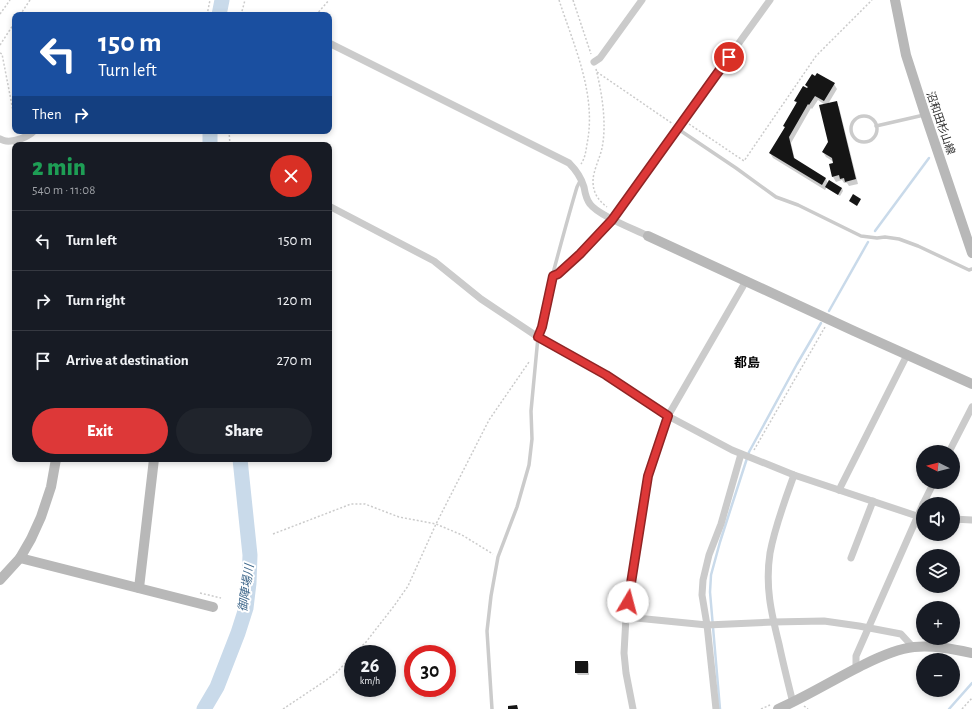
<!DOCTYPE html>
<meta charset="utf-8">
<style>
body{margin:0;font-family:"Alegreya Sans","Noto Sans JP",sans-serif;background:#20242c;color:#f1f3f6;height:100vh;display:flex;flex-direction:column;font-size:15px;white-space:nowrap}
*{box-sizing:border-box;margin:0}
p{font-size:13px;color:#9ea1a6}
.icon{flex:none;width:22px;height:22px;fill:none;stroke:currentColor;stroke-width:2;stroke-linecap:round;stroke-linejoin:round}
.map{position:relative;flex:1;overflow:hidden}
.panel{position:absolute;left:12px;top:142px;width:320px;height:320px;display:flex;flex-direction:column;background:#171b24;border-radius:8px;box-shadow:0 2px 6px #0003}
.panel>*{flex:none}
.hud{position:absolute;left:12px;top:12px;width:320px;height:122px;border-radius:8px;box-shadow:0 2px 6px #0003;background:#1a4fa0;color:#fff;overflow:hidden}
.needle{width:26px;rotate:276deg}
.fabs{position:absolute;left:916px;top:445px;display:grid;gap:8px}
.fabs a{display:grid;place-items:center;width:44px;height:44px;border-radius:50%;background:#171b24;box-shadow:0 2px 6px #0003;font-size:20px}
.speed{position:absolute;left:344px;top:645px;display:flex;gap:8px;font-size:20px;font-weight:700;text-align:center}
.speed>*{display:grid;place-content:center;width:52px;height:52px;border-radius:50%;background:#171b24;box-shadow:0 2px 6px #0003;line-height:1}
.speed small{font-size:10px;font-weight:400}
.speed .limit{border:6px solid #d22;background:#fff;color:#111}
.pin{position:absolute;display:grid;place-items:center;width:34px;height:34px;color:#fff;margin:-17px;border:2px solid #fff;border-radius:50%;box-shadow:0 1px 4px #0007}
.me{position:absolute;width:44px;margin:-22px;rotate:8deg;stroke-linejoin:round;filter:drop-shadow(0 0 3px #0008)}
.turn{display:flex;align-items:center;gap:14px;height:84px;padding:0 20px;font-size:18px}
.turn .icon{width:52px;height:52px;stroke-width:2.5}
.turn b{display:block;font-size:28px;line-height:34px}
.then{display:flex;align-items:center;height:38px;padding:0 20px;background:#0003;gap:8px;font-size:15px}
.round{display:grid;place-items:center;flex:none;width:42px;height:42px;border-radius:21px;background:#20242c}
.headline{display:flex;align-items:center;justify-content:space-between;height:68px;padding:0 20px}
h1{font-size:24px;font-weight:800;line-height:30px;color:#1e9e55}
.cta{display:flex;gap:8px;margin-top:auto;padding:8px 20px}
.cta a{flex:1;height:46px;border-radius:24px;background:#dd3838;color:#fff;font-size:16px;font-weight:800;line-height:46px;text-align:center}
.cta a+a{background:#20242c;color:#f1f3f6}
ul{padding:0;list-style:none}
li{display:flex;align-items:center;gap:12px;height:60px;padding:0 20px;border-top:1px solid #363941}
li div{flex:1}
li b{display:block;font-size:15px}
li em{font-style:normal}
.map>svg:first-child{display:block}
.shadow{fill:#0003}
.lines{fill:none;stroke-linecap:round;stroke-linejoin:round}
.stream{stroke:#c9daea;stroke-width:2.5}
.river{stroke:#c9daea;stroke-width:15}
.building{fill:#151515}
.path{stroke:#cbcbcb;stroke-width:1.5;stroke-dasharray:2 2;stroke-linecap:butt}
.lane{stroke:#cbcbcb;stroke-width:3.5}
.street{stroke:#cbcbcb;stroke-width:7}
.secondary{stroke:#b8b8b8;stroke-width:10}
.route-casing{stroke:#902424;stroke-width:10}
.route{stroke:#dd3838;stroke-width:7}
.labels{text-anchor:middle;stroke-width:4;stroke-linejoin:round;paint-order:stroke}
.street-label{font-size:11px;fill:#2e2e2e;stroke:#fff}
.water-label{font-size:12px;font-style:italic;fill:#40698c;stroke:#fff}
.quarter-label{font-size:13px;font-weight:bold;fill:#000;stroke:#fff}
</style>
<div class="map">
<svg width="972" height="709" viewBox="0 0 972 709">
<rect width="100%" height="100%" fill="#fff"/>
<g class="shadow">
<path d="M834,84l3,5 -9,15 8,-2 3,5 19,77 -9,2 -2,-3h-3l-2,-3 -6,2 -3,-5 1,-15 -8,-5 -3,-5 6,-10 -4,-37 -7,-5 -6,9 -1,-1 -20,35 4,17 31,19 2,4 14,5 1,3 -3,5 -12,-7 -1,-2 -2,3 -52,-32 -3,-5 15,-25 -1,-2 13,-22 -2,-3 14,-10 -3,-6z"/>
<path d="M588,662l1,2v11h-11l-2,-2z"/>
</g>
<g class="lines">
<g class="stream">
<path d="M942,144l4,-5"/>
<path d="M875,231l54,-73"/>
<path d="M829,311l39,-69"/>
<path d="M720,709l-10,-117 1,-17 9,-33 29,-90 48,-88 24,-41"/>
<path d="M949,709l23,-26"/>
</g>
<g class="river">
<path d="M219,15l3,-15"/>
<path d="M210,131v14"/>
<path d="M204,709l13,-22 21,-54 8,-25 3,-25 1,-28 -10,-96"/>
</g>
</g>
<g class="building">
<path d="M817,73l18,10 -11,18 -9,-5 -6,9 -1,-1 -19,33 5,21 32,20 -4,7 -53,-32 16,-26 -2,-1 14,-24 -3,-1 9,-15 4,2 1,-1 -3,-2 7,-11 3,2z"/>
<path d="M837,101l19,78 -11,3 -1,-4 -4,1 -1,-4 -7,2 -3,-13 4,-1 -1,-5 -10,-6 6,-10 -9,-37z"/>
<path d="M829,180l13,8 -4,7 -13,-8z"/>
<path d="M853,194l8,5 -4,7 -8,-5z"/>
<rect x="575" y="661" width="13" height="12"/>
<path d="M517,705l1,4h-10v-3z"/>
</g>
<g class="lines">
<g class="path">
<path d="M559,0c15,46 38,95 28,144 -1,7 -2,14 -6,20"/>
<path d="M573,0l18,54"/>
<path d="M0,14l10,-14"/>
<path d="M20,15l10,-15"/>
<path d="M207,15l3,-15"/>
<path d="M241,15l4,-15"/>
<path d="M316,15l13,-15"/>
<path d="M0,45l15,-23"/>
<path d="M0,53l2,1 13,67"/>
<path d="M596,69c6,24 11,55 6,79 -2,10 -9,23 -9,33 0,12 5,19 14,26"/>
<path d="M597,72l76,52"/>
<path d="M689,124l55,37 72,-105 56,-56"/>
<path d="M229,131l1,14"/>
<path d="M754,450l71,-123"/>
<path d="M273,534l78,-30h14l34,13 37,7 26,11 31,19"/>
<path d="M200,593l21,5"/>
<path d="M354,654l12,-12 28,-36 14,-20 28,-62 53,-104 40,-58"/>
<path d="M804,706l4,3"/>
<path d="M283,709l39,-26 14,-10 17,-18"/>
<path d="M761,709l9,-4"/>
<path d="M962,709l10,-11"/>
</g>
<g class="lane">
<circle cx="864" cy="129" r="13"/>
<path d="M876,126l48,-11"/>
<path d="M678,129l58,39 40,29 22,8 63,31 16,2 8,-1 14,2 19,7 51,24 3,-1"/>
<path d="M553,276l5,-2 22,-20 32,-35"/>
<path d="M492,709l-5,-78 4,-35 7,-39 19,-50 12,-42 3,-26 -1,-28 7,-74c6,-19 10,-40 14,-60 8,-30 16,-60 25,-90l4,-8"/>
</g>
<g class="street">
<path d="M329,43l240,120c7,7 12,14 15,24 1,6 2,12 6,17 9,12 44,25 58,32"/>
<path d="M594,62l6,-4 42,-58"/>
<path d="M0,139c2,1 4,2 6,2 9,1 22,-4 28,-10"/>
<path d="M329,206l105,55 47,38 57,38 68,38 62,41 64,34 62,25 123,41h6"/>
<path d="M612,219l158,-219"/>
<path d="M949,452l23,-45"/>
<path d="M839,490l68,-135"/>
<path d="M923,504l11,-22"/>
<path d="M953,519l19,1"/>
<path d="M851,558l22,-57"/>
<path d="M626,617l81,8 66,-3 51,-1 35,5 42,8 12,13"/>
<path d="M856,668v-12l67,-152"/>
<path d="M793,703c-5,-20 -10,-40 -14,-59 -8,-32 -14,-58 -9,-91 5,-27 15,-53 24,-78"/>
<path d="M633,709l-7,-36 -2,-20 2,-36 22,-141 20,-60 78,-135"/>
<path d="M716,709l-9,-84 -5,-30 1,-15 6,-25 12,-31 20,-70"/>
</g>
<g class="secondary">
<path d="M895,0l11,55 19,59 47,139"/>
<path d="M648,236l206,95 118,53"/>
<path d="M20,558l193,49"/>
<path d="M0,580l20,-22 11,-19 10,-22 10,-30 5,-28"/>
<path d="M139,588l15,-129"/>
<path d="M778,709c30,-13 58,-31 87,-45 16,-8 32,-15 49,-17 19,-2 39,2 58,6"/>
</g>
</g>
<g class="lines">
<g class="route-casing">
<path id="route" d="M628,602l20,-126 20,-60 -62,-41 -68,-38 4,-10 11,-51 5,-2 22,-20 32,-34 117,-163"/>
</g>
<use href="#route" class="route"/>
</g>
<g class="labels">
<g class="street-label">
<text transform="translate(941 123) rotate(71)" y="4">沼和田杉山線</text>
</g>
<g class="water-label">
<text transform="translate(246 588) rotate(-82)" y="4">御陣場川</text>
</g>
<g class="quarter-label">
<text x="747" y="367">都島</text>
</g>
</g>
</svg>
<div class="fabs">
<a><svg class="needle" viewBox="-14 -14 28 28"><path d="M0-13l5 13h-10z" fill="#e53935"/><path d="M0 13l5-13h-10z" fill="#9ea1a6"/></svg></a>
<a><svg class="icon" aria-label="sound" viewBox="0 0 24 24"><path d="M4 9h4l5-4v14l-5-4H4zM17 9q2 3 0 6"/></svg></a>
<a><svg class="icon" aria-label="layers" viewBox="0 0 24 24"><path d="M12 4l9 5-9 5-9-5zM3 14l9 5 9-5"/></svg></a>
<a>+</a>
<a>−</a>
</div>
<div class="speed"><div>26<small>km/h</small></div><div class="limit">30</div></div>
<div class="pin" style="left:729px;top:57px;background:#d93025"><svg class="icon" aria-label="arrive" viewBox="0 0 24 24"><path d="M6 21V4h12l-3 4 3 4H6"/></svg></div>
<svg class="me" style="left:628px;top:602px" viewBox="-20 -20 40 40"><circle r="19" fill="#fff"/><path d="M0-13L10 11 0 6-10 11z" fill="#dd3838"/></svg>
<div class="hud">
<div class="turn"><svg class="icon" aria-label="left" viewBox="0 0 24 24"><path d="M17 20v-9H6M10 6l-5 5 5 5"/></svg><div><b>150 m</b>Turn left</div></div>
<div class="then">Then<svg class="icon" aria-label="right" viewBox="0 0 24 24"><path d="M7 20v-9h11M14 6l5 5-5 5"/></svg></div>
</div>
<section class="panel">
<div class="headline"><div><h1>2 min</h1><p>540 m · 11:08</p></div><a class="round" style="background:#d93025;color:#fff"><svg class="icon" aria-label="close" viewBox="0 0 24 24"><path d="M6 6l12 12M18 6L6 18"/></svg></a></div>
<ul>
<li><svg class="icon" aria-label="left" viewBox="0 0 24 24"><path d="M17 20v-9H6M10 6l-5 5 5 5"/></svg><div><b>Turn left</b></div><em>150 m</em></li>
<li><svg class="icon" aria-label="right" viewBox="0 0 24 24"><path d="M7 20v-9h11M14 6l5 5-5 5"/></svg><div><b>Turn right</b></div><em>120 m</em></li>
<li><svg class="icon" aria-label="arrive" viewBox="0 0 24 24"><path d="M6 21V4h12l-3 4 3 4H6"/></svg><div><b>Arrive at destination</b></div><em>270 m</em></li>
</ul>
<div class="cta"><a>Exit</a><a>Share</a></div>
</section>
</div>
